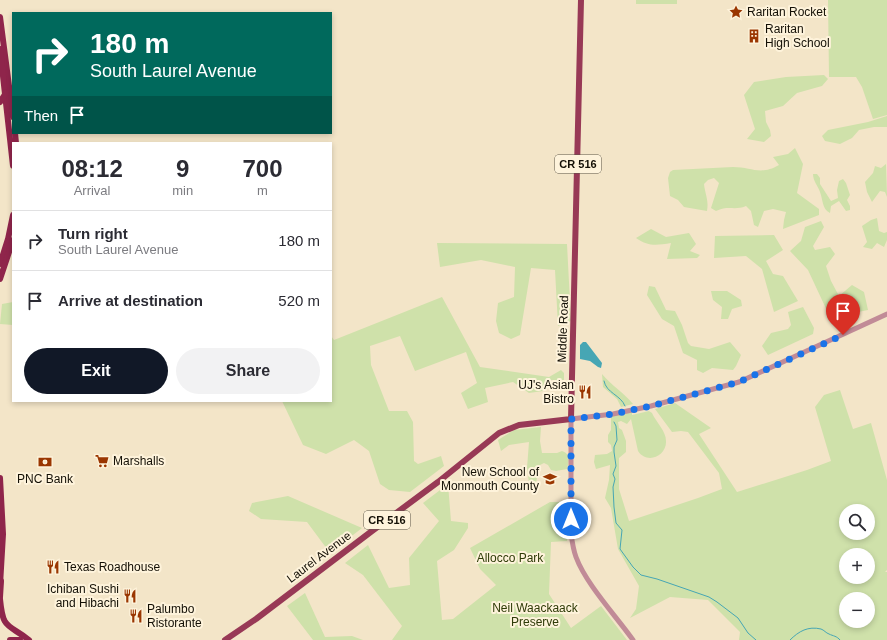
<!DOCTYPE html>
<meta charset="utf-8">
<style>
body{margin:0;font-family:Arial,sans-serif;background:#f2f2f3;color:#2b2b33;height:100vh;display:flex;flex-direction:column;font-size:15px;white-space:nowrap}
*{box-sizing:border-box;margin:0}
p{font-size:13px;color:#7c7c81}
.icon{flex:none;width:22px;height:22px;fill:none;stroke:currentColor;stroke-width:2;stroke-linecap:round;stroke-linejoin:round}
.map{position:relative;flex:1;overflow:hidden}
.details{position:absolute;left:12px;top:142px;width:320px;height:260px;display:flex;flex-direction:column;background:#fff;border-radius:0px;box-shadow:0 2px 6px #0003}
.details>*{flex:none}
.hud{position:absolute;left:12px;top:12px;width:320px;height:122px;border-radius:0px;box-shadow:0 2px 6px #0003;background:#00695c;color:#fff;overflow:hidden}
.tools{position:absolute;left:839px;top:504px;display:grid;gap:8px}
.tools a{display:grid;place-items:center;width:36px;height:36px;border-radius:50%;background:#fff;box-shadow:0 2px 6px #0003;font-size:20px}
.pin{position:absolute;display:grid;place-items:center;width:34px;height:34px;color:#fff;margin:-41px -17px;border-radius:50% 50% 50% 0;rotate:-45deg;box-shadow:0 0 4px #0007}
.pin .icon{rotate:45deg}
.me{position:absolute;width:44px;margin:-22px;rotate:0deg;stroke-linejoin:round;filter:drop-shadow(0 0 3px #0008)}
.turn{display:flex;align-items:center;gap:14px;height:84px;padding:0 12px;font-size:18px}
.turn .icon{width:52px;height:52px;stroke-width:2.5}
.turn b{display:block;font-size:28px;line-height:34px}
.then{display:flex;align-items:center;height:38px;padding:0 12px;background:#0003;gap:8px;font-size:15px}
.eta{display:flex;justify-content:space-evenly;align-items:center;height:68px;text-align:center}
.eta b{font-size:24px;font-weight:700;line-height:28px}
.action{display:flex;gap:8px;margin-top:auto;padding:8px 12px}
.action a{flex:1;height:46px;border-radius:24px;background:#111827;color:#fff;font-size:16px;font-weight:700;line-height:46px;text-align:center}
.action a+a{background:#f2f2f3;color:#2b2b33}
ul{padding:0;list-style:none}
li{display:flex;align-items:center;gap:12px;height:60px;padding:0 12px;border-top:1px solid #e1e1e2}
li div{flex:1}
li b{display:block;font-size:15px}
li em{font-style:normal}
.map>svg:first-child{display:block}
.green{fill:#cfe1aa;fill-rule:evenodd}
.water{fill:#46a6b4}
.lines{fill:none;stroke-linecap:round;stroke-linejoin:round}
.stream{stroke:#46a6b4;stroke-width:1}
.tertiary{stroke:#c18b97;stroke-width:5}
.primary{stroke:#983956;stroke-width:6}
.trunk{stroke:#8f254b;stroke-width:6}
.route{stroke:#1a73e8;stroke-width:7;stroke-dasharray:0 12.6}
.labels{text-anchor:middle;stroke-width:4;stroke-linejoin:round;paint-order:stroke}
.shield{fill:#fef3db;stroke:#5a5446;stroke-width:1}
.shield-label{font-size:11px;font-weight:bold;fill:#141006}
.poi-label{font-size:12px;fill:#141006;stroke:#fef3db;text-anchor:start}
.street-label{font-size:12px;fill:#141006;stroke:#fef3db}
.park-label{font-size:12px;fill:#2f3b08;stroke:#fef3db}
</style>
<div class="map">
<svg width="887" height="640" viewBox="0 0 887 640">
<rect width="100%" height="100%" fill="#f3e5c8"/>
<g class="green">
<rect x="636" y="0" width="41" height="4"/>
<path d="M828,0h59v115l-14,4 -11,-32 -6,-10h-27z"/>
<path d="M824,75l4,4 -6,7 -25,7 -14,13 -18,5 1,11 4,8 1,6 -7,6 -17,-3 8,-10 -11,-34 10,-13 32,-5z"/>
<path d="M887,116v11h-13l-15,3 -7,8 -12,6 -15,-3 -3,-5 6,-6 40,-8z"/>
<path d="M795,148l8,16 -6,29 22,16v6l-36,14 1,-9 2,-8 -13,-3 -9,2 -6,16 -4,-2 -3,-14 -5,-5c-12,5 -17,-1 -30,5l-5,-3 8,-25 -5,-5 -6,2 -4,4c1,10 5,16 3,27l-23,-4 -6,-7 -8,-4 -2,-18 2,-6 3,-2c20,-1 40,-2 60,-3 19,0 27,9 46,-2l-6,-8 15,-3z"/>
<path d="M886,164l1,33 -2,-5 -5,-1 -8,11 -5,-10 -2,-10 8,-9 2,-7 6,2z"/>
<path d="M813,174h4l3,4v6l11,17 7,-3 -1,-8 2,-9 4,-2 3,4 4,12 -3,5 3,6v4l-4,1 -7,-10 -8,5 -1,7c-8,-4 -7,-13 -10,-21 -2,-6 -7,-11 -7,-18z"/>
<path d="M877,218l2,13 5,2 3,-1v8l-3,7 -7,-4 -5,6 -9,-2 4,-5 -5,-16 9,-6z"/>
<path d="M821,221l3,6 -11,19 2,4 15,-3 5,7 -9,12 5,15 8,15 13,-11 12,7 4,18 -30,6 -9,-1 -21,-45 -18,-19 11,-10 4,-14z"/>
<path d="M651,229l15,8 23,-4 7,11 -6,7 10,4 -3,3 -30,1 4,-16c-14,2 -22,4 -35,-5z"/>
<path d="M774,235l9,15 -17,11 7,13 10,2 15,25 -24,11 -12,-43 -16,-13 -32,2 1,-22z"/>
<path d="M437,243l130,1 4,77 -13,5 -3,-56 -24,-2 -11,67 -9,4 -12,-6 -3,-12 2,-18 16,-6 1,-30 -34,-7 -41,7z"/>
<path d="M649,286l6,1 11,23 9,1 7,14 6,18 3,3 18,3 21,-7 11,13 -5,11 -3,4 -21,-2 -9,5 -6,-3v-10l-14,-7 -9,-27 -12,-7 -15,-24z"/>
<path d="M711,291h16l14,9 1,6 -10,3 -4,10h-7l1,-12 -9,-7z"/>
<path d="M442,297l38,70 69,10 12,-7 3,3v7h-14l-7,11 -14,2 -16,-11 -28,6 3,14 -20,7 -7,-16 16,-10 -11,-31 -51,19 -15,-35 -30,10 1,19 18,46h18l6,11 1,39 4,3 23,-8 3,10 -34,26 -21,-2 -9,-6 -11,-33 -15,-11 -28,14 -23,-9 -21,-44h49v-65l3,4z"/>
<path d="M13,302v23l-13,-1 2,-20z"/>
<path d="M803,307l11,21 -1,6 -45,21 -6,-9 9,-13 17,-4 3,-4 -3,-13z"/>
<path d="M602,374c9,11 22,19 31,30l-12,3 -4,-8 -14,-12z"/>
<path d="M840,390l13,39 18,-6 16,57v90l-2,2h2v68h-148l1,-8 -32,-32 -38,-3 -40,21 6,-9 3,-23 -21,-37 -7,-41 -6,-10 4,-18 1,-15 -14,4 -2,-7 1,-7 12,-1 5,-3 -1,-6 -3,-3v-7l3,-5v-15l21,-3v3l17,-4 3,2c4,9 14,18 14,28 1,15 -19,24 -28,10l-7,-32 -4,5 -6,-3 -3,1 1,6 3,2 4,11v11l-7,6v31l10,32 69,-23 24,-9 -3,-16 -31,-41 -7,-1 -9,1 -17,-23 20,-6 36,25 -12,6 38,58 70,-22 24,-9 -16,-54 9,-12zM846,511h22v22h-22zM846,555h22v22h-22zM846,599h22v22h-22z"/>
<path d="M541,427l-1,14 2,12h15l5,-2c9,3 7,10 5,18l-11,2 -5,-1 -3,-5 -4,-2 -8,4 1,10 -1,8 -7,-2 -2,-15 2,-26 -20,3 -8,6 -3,-11 16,-10z"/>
<path d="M448,484l3,37 17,2v5l-14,22 -17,11 5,59 11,-1 43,-34 -16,-16 -10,-21 80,-46h14l2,5 1,34 -16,1 -2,52 22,34 30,-22 26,34h-235l10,-14 -39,-51 -18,-12 23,-18 21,43 21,-3 -1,-27 30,-37 -16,-18z"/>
<path d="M288,496l74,32 -32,25 -23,-31 -46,-3 -12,-8 3,-8z"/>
<path d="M305,593l20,44 27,-1 11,4h-50l-26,-34z"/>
</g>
<path class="water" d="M583,342h3l16,21 -1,5 -3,-1 -8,-6 -10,-2v-14z"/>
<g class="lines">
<g class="stream">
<path d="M604,381c2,12 17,14 21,25"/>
<path d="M614,422l2,4 1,14 -3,7v5l2,14 -3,8 2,5 -2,8 1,20 2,16 6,7 -2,19 13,18 8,8 16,4 52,18 8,5 21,16 10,15 8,7"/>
<path d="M790,640c9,-9 18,-14 31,-11 3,1 5,4 8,5 4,2 8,2 11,6"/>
</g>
<path class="tertiary" d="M633,640c-17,-24 -47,-56 -57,-83 -3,-8 -4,-16 -5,-24v-114l42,-5 38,-8 88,-24 148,-68"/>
<path class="primary" d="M225,640l31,-21 116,-88 66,-49 61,-49 20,-8 52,-6 10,-419"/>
<g class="trunk">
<path d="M0,17l13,100"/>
<path d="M0,49l13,117"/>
<path d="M0,102l6,-9"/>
<path d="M15,133l1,10"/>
<path d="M0,264l8,-25 5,-24"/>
<path d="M0,279l13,-39"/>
<path d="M0,478l3,56 -3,51"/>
<path d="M0,597l1,-16"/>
<path d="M0,599c3,31 7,24 29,41"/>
<path d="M10,640h10"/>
</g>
</g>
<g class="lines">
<path class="route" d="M571,519v-100l42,-5 38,-8 88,-24 104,-47"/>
</g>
<defs>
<g id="sight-bare" transform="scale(1.08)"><path d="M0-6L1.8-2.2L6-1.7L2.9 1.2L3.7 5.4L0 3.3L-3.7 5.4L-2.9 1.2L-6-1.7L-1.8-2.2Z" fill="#9a3601" stroke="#fef3db" stroke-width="2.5" paint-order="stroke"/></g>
<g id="building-bare" transform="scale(1.08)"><path d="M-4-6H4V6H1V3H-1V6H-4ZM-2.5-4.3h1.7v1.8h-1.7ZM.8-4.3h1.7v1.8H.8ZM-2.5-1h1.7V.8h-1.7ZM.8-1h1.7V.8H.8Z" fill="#9a3601" stroke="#fef3db" stroke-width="2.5" paint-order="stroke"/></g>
<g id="restaurant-bare" transform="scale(1.08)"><path d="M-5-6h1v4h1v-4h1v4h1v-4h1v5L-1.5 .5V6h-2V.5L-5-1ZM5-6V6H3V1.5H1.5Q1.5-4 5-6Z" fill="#9a3601" stroke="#fef3db" stroke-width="2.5" paint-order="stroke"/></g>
<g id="supermarket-bare" transform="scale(1.08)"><path d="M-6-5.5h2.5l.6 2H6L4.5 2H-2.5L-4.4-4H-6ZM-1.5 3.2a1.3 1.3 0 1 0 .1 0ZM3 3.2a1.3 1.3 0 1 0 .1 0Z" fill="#9a3601" stroke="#fef3db" stroke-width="2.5" paint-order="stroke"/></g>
<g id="bank-bare" transform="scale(1.08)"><path d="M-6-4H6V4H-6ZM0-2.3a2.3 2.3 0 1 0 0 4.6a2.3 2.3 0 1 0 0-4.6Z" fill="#9a3601" stroke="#fef3db" stroke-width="2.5" paint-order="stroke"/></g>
<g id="school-bare" transform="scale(1.08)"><path d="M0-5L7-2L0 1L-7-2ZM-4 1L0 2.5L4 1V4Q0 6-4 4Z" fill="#9a3601" stroke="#fef3db" stroke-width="2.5" paint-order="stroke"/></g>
</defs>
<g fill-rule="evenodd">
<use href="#sight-bare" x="736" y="12"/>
<use href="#building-bare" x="754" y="36"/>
<use href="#restaurant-bare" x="585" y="392"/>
<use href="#supermarket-bare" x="102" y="461"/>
<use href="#bank-bare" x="45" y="462"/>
<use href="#school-bare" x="550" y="479"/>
<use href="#restaurant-bare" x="53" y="567"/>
<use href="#restaurant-bare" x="130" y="596"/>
<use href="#restaurant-bare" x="136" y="616"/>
</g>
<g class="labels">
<g class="shield">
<rect x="555" y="155" width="46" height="18" rx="3"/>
<rect x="364" y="511" width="46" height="18" rx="3"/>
</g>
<g class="shield-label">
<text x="578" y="168">CR 516</text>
<text x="387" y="524">CR 516</text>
</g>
<g class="poi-label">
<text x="747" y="16">Raritan Rocket</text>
<text x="765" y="33">Raritan<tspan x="765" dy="14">High School</tspan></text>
<text x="574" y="389" text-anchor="end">UJ's Asian<tspan x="574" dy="14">Bistro</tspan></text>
<text x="113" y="465">Marshalls</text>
<text x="539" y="476" text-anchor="end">New School of<tspan x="539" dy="14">Monmouth County</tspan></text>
<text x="45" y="483" text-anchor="middle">PNC Bank</text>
<text x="64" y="571">Texas Roadhouse</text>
<text x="119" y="593" text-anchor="end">Ichiban Sushi<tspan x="119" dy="14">and Hibachi</tspan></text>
<text x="147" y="613">Palumbo<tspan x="147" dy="14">Ristorante</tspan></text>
</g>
<g class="street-label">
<text transform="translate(563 329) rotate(-88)" y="4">Middle Road</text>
<text transform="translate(319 557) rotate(-37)" y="4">Laurel Avenue</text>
</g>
<g class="park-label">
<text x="510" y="562">Allocco Park</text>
<text x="535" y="612">Neil Waackaack<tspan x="535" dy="14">Preserve</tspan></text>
</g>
</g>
</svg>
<div class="tools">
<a><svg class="icon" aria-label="search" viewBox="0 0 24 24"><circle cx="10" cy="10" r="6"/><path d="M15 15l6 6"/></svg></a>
<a>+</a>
<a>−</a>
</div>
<div class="pin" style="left:843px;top:335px;background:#d93025"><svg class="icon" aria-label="arrive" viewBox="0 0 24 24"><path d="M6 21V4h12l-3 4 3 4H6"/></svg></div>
<svg class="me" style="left:571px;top:519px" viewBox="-20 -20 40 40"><circle r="17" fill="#1a73e8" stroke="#fff" stroke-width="3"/><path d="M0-11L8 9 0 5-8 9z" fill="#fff"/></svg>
<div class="hud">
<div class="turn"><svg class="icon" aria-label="right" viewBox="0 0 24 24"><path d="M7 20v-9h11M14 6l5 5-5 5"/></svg><div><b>180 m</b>South Laurel Avenue</div></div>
<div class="then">Then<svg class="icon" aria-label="arrive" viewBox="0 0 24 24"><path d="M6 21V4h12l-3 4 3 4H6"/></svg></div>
</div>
<section class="details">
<div class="eta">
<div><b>08:12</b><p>Arrival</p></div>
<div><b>9</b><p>min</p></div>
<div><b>700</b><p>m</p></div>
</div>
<ul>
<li><svg class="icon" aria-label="right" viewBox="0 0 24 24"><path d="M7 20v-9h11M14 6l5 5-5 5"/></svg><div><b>Turn right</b><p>South Laurel Avenue</p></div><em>180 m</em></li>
<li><svg class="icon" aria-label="arrive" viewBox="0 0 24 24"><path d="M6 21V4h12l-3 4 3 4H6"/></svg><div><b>Arrive at destination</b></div><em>520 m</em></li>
</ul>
<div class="action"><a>Exit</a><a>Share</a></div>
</section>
</div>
